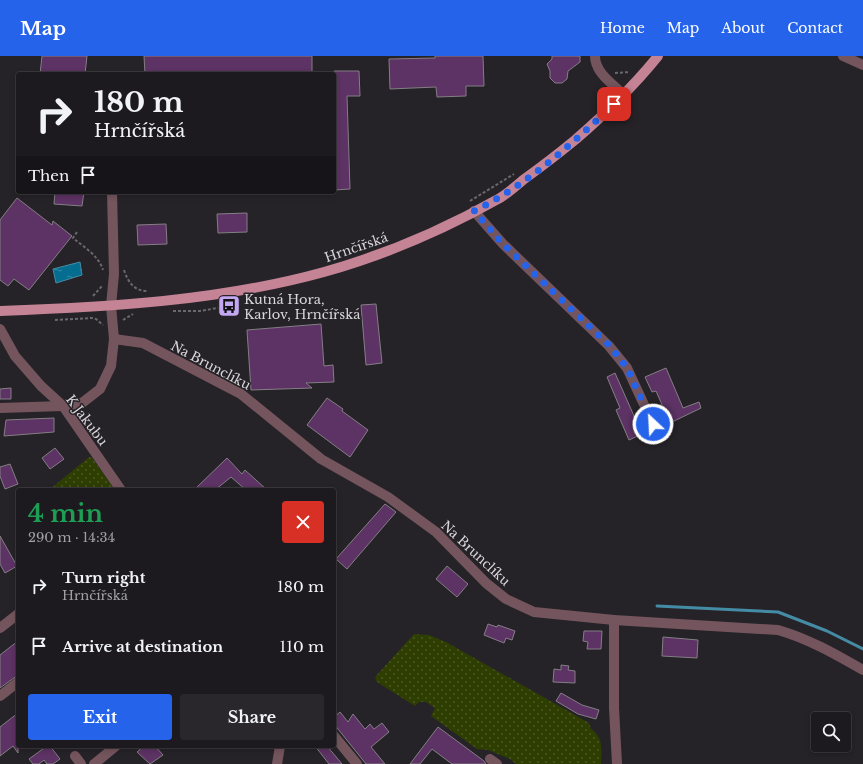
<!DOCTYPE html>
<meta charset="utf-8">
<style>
body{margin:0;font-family:"Libre Baskerville",serif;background:#29272b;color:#f1f3f6;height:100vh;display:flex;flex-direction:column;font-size:15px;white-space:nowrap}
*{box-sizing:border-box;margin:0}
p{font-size:13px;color:#a0a1a4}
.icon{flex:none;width:22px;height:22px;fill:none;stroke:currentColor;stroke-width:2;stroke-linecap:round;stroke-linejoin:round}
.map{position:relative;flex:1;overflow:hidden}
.drawer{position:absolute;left:16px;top:432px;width:320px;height:260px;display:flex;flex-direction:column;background:#1c1a1e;border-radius:4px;box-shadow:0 2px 6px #0003,0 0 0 1px #3a383c}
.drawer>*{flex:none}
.banner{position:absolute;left:16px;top:16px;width:320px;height:122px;border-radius:4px;box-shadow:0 2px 6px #0003,0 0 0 1px #3a383c;background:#1c1a1e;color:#f1f3f6;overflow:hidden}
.fabs{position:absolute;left:811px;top:656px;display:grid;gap:8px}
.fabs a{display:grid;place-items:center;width:40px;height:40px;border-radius:4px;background:#1c1a1e;box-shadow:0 2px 6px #0003,0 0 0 1px #3a383c;font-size:20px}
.pin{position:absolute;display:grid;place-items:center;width:34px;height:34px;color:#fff;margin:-17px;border-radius:8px;box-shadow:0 2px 6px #0006}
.me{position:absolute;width:44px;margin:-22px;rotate:335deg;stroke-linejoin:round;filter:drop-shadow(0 0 3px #0008)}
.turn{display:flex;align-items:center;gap:14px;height:84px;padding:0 12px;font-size:18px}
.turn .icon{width:52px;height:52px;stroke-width:2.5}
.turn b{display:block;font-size:28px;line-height:34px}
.then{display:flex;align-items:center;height:38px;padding:0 12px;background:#0003;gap:8px;font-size:15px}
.round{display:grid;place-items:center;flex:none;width:42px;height:42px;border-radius:4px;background:#29272b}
.overview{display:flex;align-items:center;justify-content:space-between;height:68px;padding:0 12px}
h1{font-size:24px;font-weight:700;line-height:30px;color:#1e9e55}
.primary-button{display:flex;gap:8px;margin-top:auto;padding:8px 12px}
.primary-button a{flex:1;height:46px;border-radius:4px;background:#2563eb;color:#fff;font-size:16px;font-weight:700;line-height:46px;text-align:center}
.primary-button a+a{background:#29272b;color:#f1f3f6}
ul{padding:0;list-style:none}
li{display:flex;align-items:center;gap:12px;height:60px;padding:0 12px}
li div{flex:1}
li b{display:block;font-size:15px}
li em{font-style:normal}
header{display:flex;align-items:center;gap:24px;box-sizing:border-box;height:56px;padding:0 20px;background:#2563eb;color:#fff}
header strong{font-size:19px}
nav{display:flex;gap:22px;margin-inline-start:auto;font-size:14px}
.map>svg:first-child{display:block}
.grass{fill:url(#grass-dots)}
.water{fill:url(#water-ripples);stroke:#448ca5}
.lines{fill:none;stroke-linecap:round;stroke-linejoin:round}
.stream{stroke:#448ca5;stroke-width:3}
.building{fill:#5d3264;stroke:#837f84}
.path{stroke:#6a686c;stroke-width:2;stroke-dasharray:3 2;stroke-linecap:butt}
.minor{stroke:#74555d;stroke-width:10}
.major{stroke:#c48496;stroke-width:10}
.route{stroke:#2563eb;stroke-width:7;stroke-dasharray:0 12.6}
.labels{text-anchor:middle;stroke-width:3;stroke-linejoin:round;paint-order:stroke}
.street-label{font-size:13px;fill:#d8d6d9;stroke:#262328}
.poi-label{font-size:13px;fill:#d8d6d9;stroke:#262328;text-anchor:start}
</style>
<header>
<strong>Map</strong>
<nav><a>Home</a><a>Map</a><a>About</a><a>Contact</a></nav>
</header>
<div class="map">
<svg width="863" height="708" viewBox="0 0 863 708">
<defs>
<pattern id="grass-dots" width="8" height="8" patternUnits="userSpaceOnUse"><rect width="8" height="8" fill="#2e3d00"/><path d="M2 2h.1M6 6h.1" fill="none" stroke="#4c5825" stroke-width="1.8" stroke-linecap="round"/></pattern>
<pattern id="water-ripples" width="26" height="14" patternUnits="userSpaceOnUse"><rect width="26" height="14" fill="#056d8f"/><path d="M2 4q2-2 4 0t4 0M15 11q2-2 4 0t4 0" fill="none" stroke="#3588a3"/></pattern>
</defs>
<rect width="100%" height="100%" fill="#262328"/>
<g class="grass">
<path d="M89,401l3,1 23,32h-66z"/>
<path d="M414,578l15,1 17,7 143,81 2,6c13,9 10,20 10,35h-85l-6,-5 -22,-9 -11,-1 -46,-33 4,-8 -9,-6h-7l-4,4 -38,-24 -2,-5z"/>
</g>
<path class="water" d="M80,206l2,13 -26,8 -3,-14z"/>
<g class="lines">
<path class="stream" d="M657,550l121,6 49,19 36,18"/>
</g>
<g class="building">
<path d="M42,0h45l-2,18h-45z"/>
<path d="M144,0h168v18h-167z"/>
<path d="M435,0h48l1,30h-18v10l-29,1 -1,-10 -46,2 -1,-30 46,-1z"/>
<path d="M552,0h28v6l-12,9 -1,8 -5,4h-7l-5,-5v-7l-3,-7 5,-5z"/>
<path d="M334,15h25l1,25h-13l3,93 -16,1z"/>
<path d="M55,136h29l-2,14 -28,-2z"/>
<path d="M17,142l35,27 1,-4 19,15 -43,54 -15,-11 -6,7 -8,-6v-60z"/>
<path d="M247,157v19l-29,1 -1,-19z"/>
<path d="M166,168l1,20 -29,1 -1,-20z"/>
<path d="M376,248l6,59 -16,2 -5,-60z"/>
<path d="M321,268l3,42 9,-1 1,17 -28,1 6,5 -61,2 -4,-60z"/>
<path d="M666,312l17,40 16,-6 2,6 -31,15 -14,-32 -4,1 -7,-15z"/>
<path d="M615,317l27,61 -13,6 -13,-30 4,-2 -13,-31z"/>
<path d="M11,332v11h-11v-10z"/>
<path d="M327,342l16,11 -1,2 26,19 -18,27 -43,-32z"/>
<path d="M54,362v14l-50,4 2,-16z"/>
<path d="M55,392l9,11 -14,10 -8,-11z"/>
<path d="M227,402l15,16 3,-4 22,20h-21l-15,-13 -16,13h-21z"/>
<path d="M10,408l8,20 -13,5 -5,-13v-9z"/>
<path d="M385,448l11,8 -49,57 -11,-10z"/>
<path d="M0,480l17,30 -12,7 -5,-9z"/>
<path d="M447,510l21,18 -11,13 -21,-18z"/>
<path d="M488,568l9,3 1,-2 17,6 -3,9 -6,-2 -2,5 -20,-8z"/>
<path d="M584,575h18l-1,18h-14l1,-7 -5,-1z"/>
<path d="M663,581l35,3 -1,18 -35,-2z"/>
<path d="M18,585v34l-18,13v-33z"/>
<path d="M561,609l8,1 -1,4 7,1v12l-22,-1 1,-13 7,1z"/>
<path d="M561,637l21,12 17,5 -3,9 -18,-5 -22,-13z"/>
<path d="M340,656l8,10 5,-8 12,15 5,-5 4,5 8,-6 7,9 -18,15 14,17h-19l-32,-40v-7z"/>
<path d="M18,657v40l-5,-7 -13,10v-29z"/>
<path d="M438,671l46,34 2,3h-34l-20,-15 -12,15h-10z"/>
<path d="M47,690h3l10,13 -7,5h-6l-3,-4 -5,4h-6l-4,-5z"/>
<path d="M144,690h11l8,9 -13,9 -13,-12z"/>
<path d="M315,690h12l15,18h-13z"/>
</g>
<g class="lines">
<g class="path">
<path d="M615,17l15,-1"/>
<path d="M470,145l44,-27"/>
<path d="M77,176l-4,6c11,9 26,18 30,32"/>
<path d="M124,214c4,12 10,21 23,21"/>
<path d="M93,240l9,-10"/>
<path d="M173,255h27l29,-5"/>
<path d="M55,264l37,-2 4,1 7,6"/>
<path d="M123,264l10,-6"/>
</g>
<g class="minor">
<path d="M595,0c0,17 18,28 29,39"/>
<path d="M843,0l20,9"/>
<path d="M474,155l29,33 106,102 18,22 26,56"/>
<path d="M0,273l15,27 26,30 22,20 58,84"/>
<path d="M114,283l29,4 98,51 80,65 67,38 48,35 50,51 20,16 28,13 80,8 164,10c31,9 57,24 85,40"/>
<path d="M0,352l63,-2 19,-3 18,-14 11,-23 3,-27 -3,-33 3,-32 -2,-82"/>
<path d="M614,564v88l3,56"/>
<path d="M0,572l18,-14"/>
<path d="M0,640l18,-14"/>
<path d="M334,680l23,28"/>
<path d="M75,700l6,8"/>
<path d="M490,703l7,5"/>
<path d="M94,708l22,-18"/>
<path d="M277,708l3,-18"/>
</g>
<path class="major" d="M0,255c109,-4 219,-10 324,-39 61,-17 121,-43 176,-74 8,-5 16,-12 23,-18 18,-13 35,-26 52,-40 30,-26 58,-53 83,-84"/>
</g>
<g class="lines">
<path class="route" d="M614,48c-42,40 -87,81 -140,107l29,33 107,102 17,22 26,56"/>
</g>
<defs>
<g id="bus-square" transform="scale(1.15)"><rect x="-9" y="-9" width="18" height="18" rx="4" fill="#c4a7f1" stroke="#262328"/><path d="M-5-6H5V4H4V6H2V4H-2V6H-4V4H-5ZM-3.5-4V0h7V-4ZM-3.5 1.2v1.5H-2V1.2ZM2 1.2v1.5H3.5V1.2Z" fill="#111"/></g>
</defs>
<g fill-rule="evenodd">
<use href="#bus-square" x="229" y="250"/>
</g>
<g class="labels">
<g class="street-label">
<text transform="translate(356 191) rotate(-19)" y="5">Hrnčířská</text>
<text transform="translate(211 309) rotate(28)" y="5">Na Brunclíku</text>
<text transform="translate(87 364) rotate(53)" y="5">K Jakubu</text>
<text transform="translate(476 497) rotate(43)" y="5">Na Brunclíku</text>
</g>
<g class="poi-label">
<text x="244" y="248">Kutná Hora,<tspan x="244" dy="15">Karlov, Hrnčířská</tspan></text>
</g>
</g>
</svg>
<div class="fabs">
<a><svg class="icon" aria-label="search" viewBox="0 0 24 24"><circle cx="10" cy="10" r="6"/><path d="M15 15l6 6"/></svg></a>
</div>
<div class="pin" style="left:614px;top:48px;background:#d93025"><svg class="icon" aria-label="arrive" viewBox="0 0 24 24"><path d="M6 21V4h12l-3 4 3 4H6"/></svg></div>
<svg class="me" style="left:653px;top:368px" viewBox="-20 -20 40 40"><circle r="17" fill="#2563eb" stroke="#fff" stroke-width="3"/><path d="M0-11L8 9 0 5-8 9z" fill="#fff"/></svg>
<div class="banner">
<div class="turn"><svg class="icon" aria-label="right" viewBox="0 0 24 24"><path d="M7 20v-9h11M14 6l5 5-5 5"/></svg><div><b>180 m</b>Hrnčířská</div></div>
<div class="then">Then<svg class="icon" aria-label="arrive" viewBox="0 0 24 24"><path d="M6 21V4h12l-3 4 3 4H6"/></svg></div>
</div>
<section class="drawer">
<div class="overview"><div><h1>4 min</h1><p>290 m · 14:34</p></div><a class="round" style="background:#d93025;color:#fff"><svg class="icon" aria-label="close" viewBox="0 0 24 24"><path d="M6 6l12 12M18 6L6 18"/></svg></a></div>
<ul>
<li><svg class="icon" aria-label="right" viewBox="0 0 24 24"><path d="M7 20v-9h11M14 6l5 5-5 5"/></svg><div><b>Turn right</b><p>Hrnčířská</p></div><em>180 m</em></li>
<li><svg class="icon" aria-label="arrive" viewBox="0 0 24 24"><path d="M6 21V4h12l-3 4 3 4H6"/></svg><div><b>Arrive at destination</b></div><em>110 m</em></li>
</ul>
<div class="primary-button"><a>Exit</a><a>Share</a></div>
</section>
</div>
